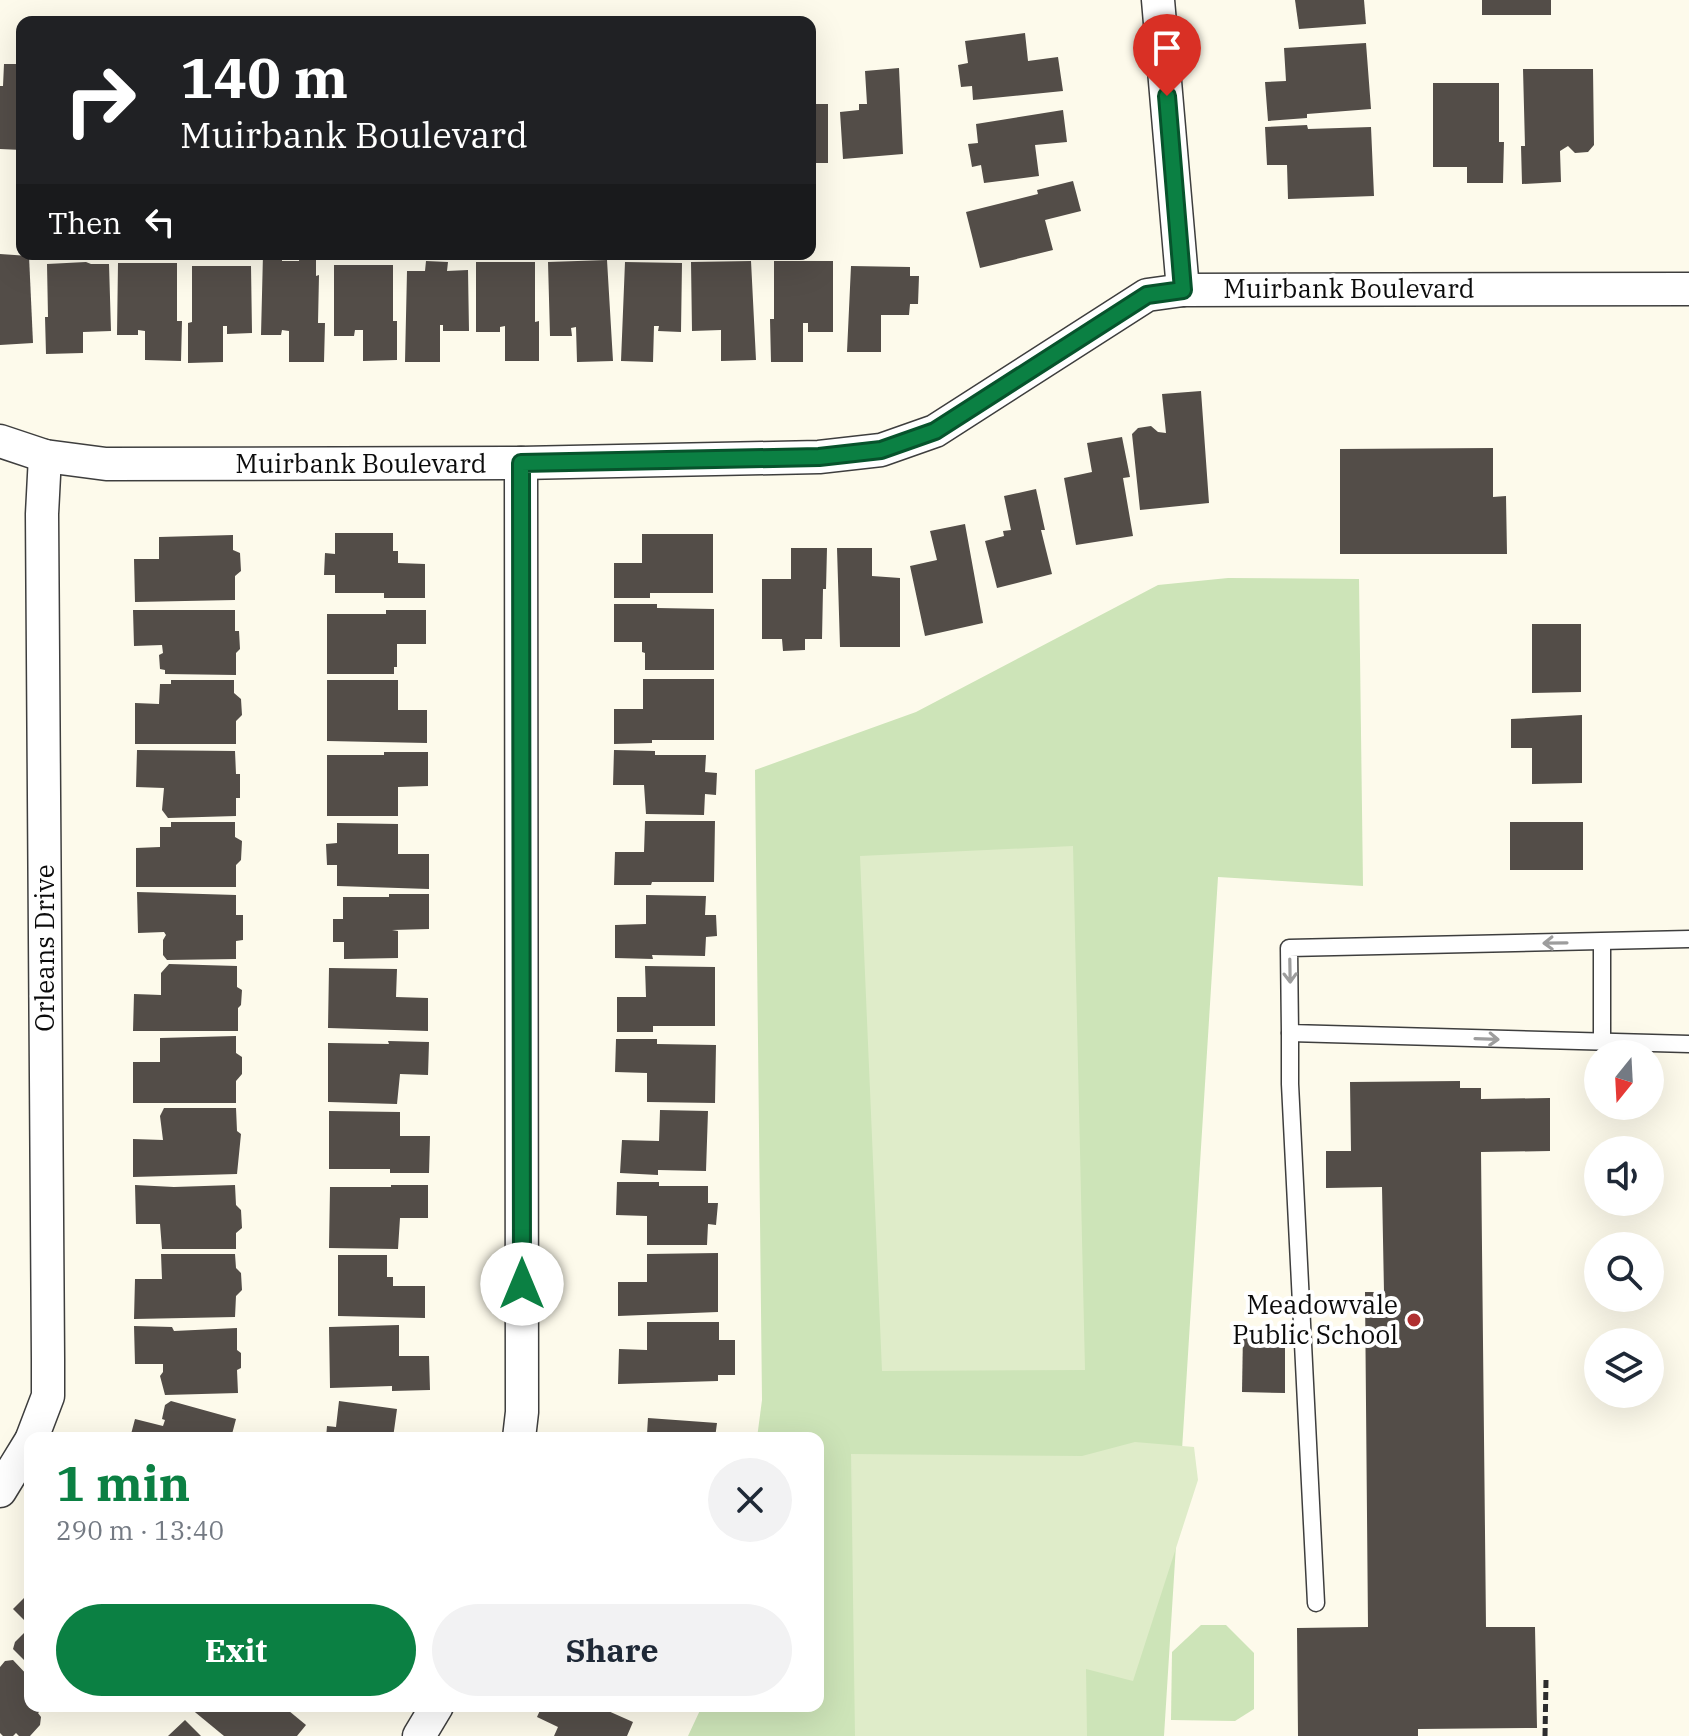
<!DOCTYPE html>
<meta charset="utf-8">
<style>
body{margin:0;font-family:"IBM Plex Serif",serif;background:#f2f2f3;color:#1f2937;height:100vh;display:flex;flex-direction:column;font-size:30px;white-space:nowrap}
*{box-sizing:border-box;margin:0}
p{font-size:26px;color:#747a83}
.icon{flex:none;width:44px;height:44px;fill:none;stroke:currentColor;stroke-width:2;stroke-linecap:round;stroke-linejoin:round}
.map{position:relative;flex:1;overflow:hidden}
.panel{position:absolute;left:24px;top:1432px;width:800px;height:280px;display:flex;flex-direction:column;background:#fff;border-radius:16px;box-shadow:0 8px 32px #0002}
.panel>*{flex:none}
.guide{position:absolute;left:16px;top:16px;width:800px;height:244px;border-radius:16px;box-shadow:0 8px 32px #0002;background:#202124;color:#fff;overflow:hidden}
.needle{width:52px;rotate:198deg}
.fabs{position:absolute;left:1584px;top:1040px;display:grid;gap:16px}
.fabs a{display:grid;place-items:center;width:80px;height:80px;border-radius:50%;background:#fff;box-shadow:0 8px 32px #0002;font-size:40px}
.pin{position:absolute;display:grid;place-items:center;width:68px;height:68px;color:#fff;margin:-82px -34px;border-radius:50% 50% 50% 0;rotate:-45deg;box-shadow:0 0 8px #0007}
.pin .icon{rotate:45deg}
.me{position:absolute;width:88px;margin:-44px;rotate:0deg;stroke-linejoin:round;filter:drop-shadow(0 0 6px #0008)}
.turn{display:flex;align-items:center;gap:28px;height:168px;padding:0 32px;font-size:36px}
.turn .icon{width:104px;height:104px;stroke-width:2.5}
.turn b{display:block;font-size:56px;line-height:68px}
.then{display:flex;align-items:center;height:76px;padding:0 32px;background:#0003;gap:16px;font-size:30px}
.round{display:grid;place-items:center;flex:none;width:84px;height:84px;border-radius:42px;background:#f2f2f3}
.overview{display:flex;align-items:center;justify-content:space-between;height:136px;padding:0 32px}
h1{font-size:48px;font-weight:700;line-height:60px;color:#0b8043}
.primary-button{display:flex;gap:16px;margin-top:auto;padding:16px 32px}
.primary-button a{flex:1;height:92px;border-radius:48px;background:#0b8043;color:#fff;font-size:32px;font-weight:700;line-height:92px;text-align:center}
.primary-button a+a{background:#f2f2f3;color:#1f2937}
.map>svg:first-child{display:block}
.green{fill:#cde4b8}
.pitch{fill:#dfecc9}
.building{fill:#534d48}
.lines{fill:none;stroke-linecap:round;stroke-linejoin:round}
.service-casing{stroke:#3e3e3e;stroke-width:19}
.minor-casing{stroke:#3e3e3e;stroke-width:35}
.path{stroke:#2d2d2d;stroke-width:5;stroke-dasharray:8 4;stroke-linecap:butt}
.service{stroke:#fff;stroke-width:16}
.minor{stroke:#fff;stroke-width:32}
.oneway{stroke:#9d9d9d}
.route-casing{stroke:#07532c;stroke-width:20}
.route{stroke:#0b8043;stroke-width:14}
.poi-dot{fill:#af2f30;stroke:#fff;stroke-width:3}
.labels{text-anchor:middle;stroke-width:8;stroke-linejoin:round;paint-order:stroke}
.street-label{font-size:26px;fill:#0b0b0b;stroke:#fff}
.poi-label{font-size:26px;fill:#0b0b0b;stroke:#fff;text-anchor:end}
</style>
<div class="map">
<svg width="1689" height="1736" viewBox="0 0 1689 1736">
<rect width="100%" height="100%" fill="#fdfaeb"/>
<g class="green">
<path d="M1228,578l131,1 4,307 -145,-9 -54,859h-476l14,-30h116v-268h-61l5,-38 -7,-630 161,-58 242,-127z"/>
<path d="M1201,1625h25l28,28v56l-19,12 -64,-1 1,-68z"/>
</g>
<g class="pitch">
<path d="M1073,846l12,524 -203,1 -22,-515z"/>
<path d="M1135,1442l59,5 4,33 -65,201 -47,-12 1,67h-232l-4,-282 231,2z"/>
</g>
<g class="building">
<path d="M1295,0h69l2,24 -67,5z"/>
<rect x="1482" y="0" width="69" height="15"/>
<path d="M1025,33l3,28 30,-4 5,34 -90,9 -1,-14 -11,1 -3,-22 10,-2 -3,-22z"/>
<path d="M1366,43l5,66 -64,5v4l-39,3 -3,-39 21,-1 -2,-33z"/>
<path d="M4,64h18v86l-22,-1v-63h3z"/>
<path d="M899,68l4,86 -60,5 -3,-47 19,-2v-6h8l-2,-33z"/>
<path d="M1523,69h70l1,76 -6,7 -13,1 -7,-7 -8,5 1,31 -39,2 -1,-38h4z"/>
<path d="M1433,83h66v59h5l-1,41h-36v-16h-34z"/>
<rect x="810" y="104" width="18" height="59"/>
<path d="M1063,110l4,32 -32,3 4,31 -55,7 -3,-18 -9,2 -4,-23 10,-1 -2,-19z"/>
<path d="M1307,125l1,4 63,-2 3,69 -86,3 -1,-34h-20l-2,-38z"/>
<path d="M1073,181l8,30 -36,9 8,30 -73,18 -14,-56 72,-18 -1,-4z"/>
<path d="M0,254l29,2 4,87 -33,2z"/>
<path d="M263,254h19v7h17l1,-7h16v22l3,-1 -1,48h7l-1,39h-35v-31l-7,-1 -1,5h-20z"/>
<path d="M607,260l6,101 -36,1 -1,-35 -5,1 1,8h-22l-2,-74z"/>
<path d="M426,261l22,1 -1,9 21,-1 1,61h-26v-6h-3v37h-35l2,-91h18z"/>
<path d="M751,261l5,99 -35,1v-31l-29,1 -1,-69z"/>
<path d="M774,261h59v71h-25v-9h-5v39h-32l-1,-43h4z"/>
<path d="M86,262l5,2h18l2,67 -28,1v21l-37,1 -1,-37h3l-1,-53z"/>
<path d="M476,262h59v60l4,-1v40h-34v-35l-5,1v5h-24z"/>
<path d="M625,262l57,1 -1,69 -23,-1 1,-5h-5l-1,36 -32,-1z"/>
<path d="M118,263h59v58h5l-1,40 -36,-1v-29l-7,-1v5h-21z"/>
<path d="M334,265h59v56h4v39l-34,1v-31h-8l-1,6h-20z"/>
<path d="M192,266h59l1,67 -25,1v-8h-4v36l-35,1v-40l4,-1z"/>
<path d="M851,266l59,1v9h9l-1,28h-8l-1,11h-28v37h-34z"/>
<path d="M1201,391l8,112 -69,7 -8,-76 6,-6 13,-2 7,6 8,1 -4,-39z"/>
<path d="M1122,437l8,40 -7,1 10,58 -57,9 -12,-67 28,-6 -5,-29z"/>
<path d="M1493,448v49l13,-1 1,58h-167v-105z"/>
<path d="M1036,489l9,41h-4l11,44 -55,14 -12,-47 19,-5 -1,-5 8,-1 -7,-34z"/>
<path d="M965,524l18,99 -58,13 -15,-70 27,-6 -7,-29z"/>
<path d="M335,533h58v18h5v12l27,1v34h-41v-5h-49v-18h-11l1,-22 10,1z"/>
<path d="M642,534h71v59h-63v5h-36v-35h28z"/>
<path d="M233,535v15l7,3 1,18 -6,5v24l-100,2 -1,-43h25v-22z"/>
<path d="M791,548h36l-1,41h-3l-1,50h-17v11l-22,1 -1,-12h-20v-60h29z"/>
<path d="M837,548h35v28l28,2v69h-60z"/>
<path d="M614,604h43v4l57,1v61h-69v-17l-3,-1v-10h-28z"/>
<path d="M133,610h102v21h4l1,18 -4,4v22l-71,-1v-4l-5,-1 -1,-14 4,-2 -1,-8 -28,1z"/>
<path d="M386,610h40v34h-29v23h-3v7h-67v-60h59z"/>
<path d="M1532,624h49v68l-49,1z"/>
<path d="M643,679h71v61h-62v3l-38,1v-35h29z"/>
<path d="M171,680h63v13l7,6 1,16 -6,6v23h-101v-41l24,1 1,-20h11z"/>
<path d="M327,680h71v30h29v33l-100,-2z"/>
<path d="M1582,715v68l-50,1v-36h-21v-29z"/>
<path d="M137,750l98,1 1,23h4v24h-4v18l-68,2 -6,-8 2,-22 -28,-1z"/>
<path d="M614,750l41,1v4h51l-1,17 12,1 -1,22 -11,-1 -1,21 -58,-1 -2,-29h-31z"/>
<path d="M384,752h44v34l-30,1v29h-71v-61h57z"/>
<path d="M645,821h70l-1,61h-62l-1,3h-37l1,-33h29z"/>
<path d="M171,822h64v15l7,4 -1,19 -5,5v22h-100v-39l24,-1v-20h11z"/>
<rect x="1510" y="822" width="73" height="48"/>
<path d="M337,823l61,1v30h31v35l-92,-3v-21h-10l-1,-21 11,-1z"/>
<path d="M137,892l99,3v20h7v25l-7,1v18l-69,1 -4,-5v-15l3,-5 -2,-3 -26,1z"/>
<path d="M389,894h40v35l-37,1 6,1v27l-54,1v-17h-11v-23h10v-22h46z"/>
<path d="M646,895l60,1 -1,19h11l1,21 -11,1 -1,19 -53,-1 1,4 -38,-1v-33l31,-1z"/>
<path d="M169,964l68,2v21l5,3 -1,15 -3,3v23h-105l1,-37 27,1v-22z"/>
<path d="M645,966l70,1v59h-62v6h-36v-35h29z"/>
<path d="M329,968l68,1 -1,28 32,1v33l-100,-3z"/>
<path d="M236,1036v17l6,4v17l-6,7v22h-103v-41h27v-24z"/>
<path d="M616,1039h41v5l59,1 -1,58 -68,-1v-29l-32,-1z"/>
<path d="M388,1041l41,1 -1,33 -28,-1 -3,30 -69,-2v-59l61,1z"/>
<path d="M1460,1081v7h21v11l69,-1v53l-69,1 5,475h49l2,101 -119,1v7h-120l-1,-108 71,-1 -3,-335h19l-2,-105 -56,1v-37h25l-1,-69z"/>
<path d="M164,1108h72l1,23 4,3 -4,40 -104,3v-38l30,1 -3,-24z"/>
<path d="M660,1110l48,1 -2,60 -48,-1v5l-38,-2 2,-33 37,1z"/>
<path d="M329,1111l71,1v24h30l-1,37h-39v-4h-61z"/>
<path d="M617,1182h42v4h49v17h10l-2,22 -8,-1 -1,21h-60v-29l-31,-1z"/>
<path d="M135,1185l39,2 61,-2 1,20 5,5 1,18 -6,5v16h-74l-2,-25h-24z"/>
<path d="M391,1185h37v33h-28l-2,31 -69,-1 1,-61h61z"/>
<path d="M718,1253v59l-100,4v-34h29v-28z"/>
<path d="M161,1254h74l1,14 5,5 1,17 -6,6 -1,21 -101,2 1,-40h27z"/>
<path d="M338,1255h49v22h6v9h32v32l-87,-2z"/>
<path d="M647,1322h72v18h16v35h-17v6l-100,3 1,-35 28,1z"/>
<path d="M399,1325v31h30l1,34 -38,1v-5l-62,2 -1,-61z"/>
<path d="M134,1326l38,1 2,4 63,-3v22l4,3v15l-4,2 1,23 -73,2 -5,-19 3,-4v-8h-28z"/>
<path d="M1243,1333l42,1v59l-43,-1z"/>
<path d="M171,1401l65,18 -5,19h-101l5,-19 28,7 2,-6 -3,-1 3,-14z"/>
<path d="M339,1401l58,8 -4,29h-67l1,-12 9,1z"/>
<path d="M648,1418l69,5 -2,15h-94l1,-6 25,2z"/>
<path d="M30,1592v34l-17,-17z"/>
<path d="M27,1630h3v36l-17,-17 2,-7z"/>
<path d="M13,1660l17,18v28h15l-7,7 3,4 -1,8 -10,11h-11l-3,-3 -3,3h-10l-3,-3v-66l5,-6z"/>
<path d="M192,1706h91l23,19 -9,11h-73l-34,-28z"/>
<path d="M542,1706h55l36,16 -6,14h-73l4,-9 -21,-10z"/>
<path d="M185,1720l16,16h-33z"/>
</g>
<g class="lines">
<g class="service-casing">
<g id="service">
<path d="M1689,939l-400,9 1,85 399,11"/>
<path d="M1290,1033v51l26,519"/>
<path d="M1602,1042v-100"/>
</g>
</g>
<g class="minor-casing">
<g id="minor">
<path d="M1158,0l25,290"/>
<path d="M0,441l45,15 61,8 415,-1 298,-6 62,-7 54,-19 212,-136 36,-5 506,-1"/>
<path d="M32,1438l16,-42v-37l-6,-845 3,-58"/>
<path d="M519,1438l3,-26 -1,-949"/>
<path d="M0,1491l30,-49"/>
<path d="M419,1736l18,-30"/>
</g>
</g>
<path class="path" d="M1545,1736l1,-56"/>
<use href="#service" class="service"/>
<use href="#minor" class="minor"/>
</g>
<defs><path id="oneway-shaft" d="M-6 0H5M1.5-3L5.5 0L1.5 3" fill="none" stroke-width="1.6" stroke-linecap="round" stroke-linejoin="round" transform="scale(2)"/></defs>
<g class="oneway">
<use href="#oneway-shaft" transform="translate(1555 943) rotate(179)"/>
<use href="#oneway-shaft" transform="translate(1290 971) rotate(89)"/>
<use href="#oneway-shaft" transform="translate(1487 1039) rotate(2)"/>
</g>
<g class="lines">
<g class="route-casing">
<path id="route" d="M522,1284l-1,-821 298,-6 62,-7 54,-19 212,-136 36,-5 -16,-194"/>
</g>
<use href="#route" class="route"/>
</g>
<circle class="poi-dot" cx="1414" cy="1320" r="8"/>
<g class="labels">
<g class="street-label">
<text x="1349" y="298">Muirbank Boulevard</text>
<text x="361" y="473">Muirbank Boulevard</text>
<text transform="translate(45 948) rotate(-90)" y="9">Orleans Drive</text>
</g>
<g class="poi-label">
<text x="1398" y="1314">Meadowvale<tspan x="1398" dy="30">Public School</tspan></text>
</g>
</g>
</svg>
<div class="fabs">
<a><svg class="needle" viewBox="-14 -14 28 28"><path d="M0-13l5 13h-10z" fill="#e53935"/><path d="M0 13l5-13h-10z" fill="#747a83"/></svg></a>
<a><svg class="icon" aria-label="sound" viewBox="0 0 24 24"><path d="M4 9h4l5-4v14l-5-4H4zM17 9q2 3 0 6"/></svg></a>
<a><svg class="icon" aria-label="search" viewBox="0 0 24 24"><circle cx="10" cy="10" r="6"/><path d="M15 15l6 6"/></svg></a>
<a><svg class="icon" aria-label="layers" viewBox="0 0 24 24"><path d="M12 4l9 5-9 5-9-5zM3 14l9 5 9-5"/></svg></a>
</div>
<div class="pin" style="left:1167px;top:96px;background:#d93025"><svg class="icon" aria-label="arrive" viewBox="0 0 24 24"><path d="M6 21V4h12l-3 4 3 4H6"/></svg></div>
<svg class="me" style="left:522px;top:1284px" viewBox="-20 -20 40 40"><circle r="19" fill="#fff"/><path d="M0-13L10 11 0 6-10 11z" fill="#0b8043"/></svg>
<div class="guide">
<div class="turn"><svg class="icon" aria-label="right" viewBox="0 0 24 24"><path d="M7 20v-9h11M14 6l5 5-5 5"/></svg><div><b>140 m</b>Muirbank Boulevard</div></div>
<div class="then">Then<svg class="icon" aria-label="left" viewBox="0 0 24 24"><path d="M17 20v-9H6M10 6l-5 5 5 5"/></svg></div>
</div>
<section class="panel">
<div class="overview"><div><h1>1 min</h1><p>290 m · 13:40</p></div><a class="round"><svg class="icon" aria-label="close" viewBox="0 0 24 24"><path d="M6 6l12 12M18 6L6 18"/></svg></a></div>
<div class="primary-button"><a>Exit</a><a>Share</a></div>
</section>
</div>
